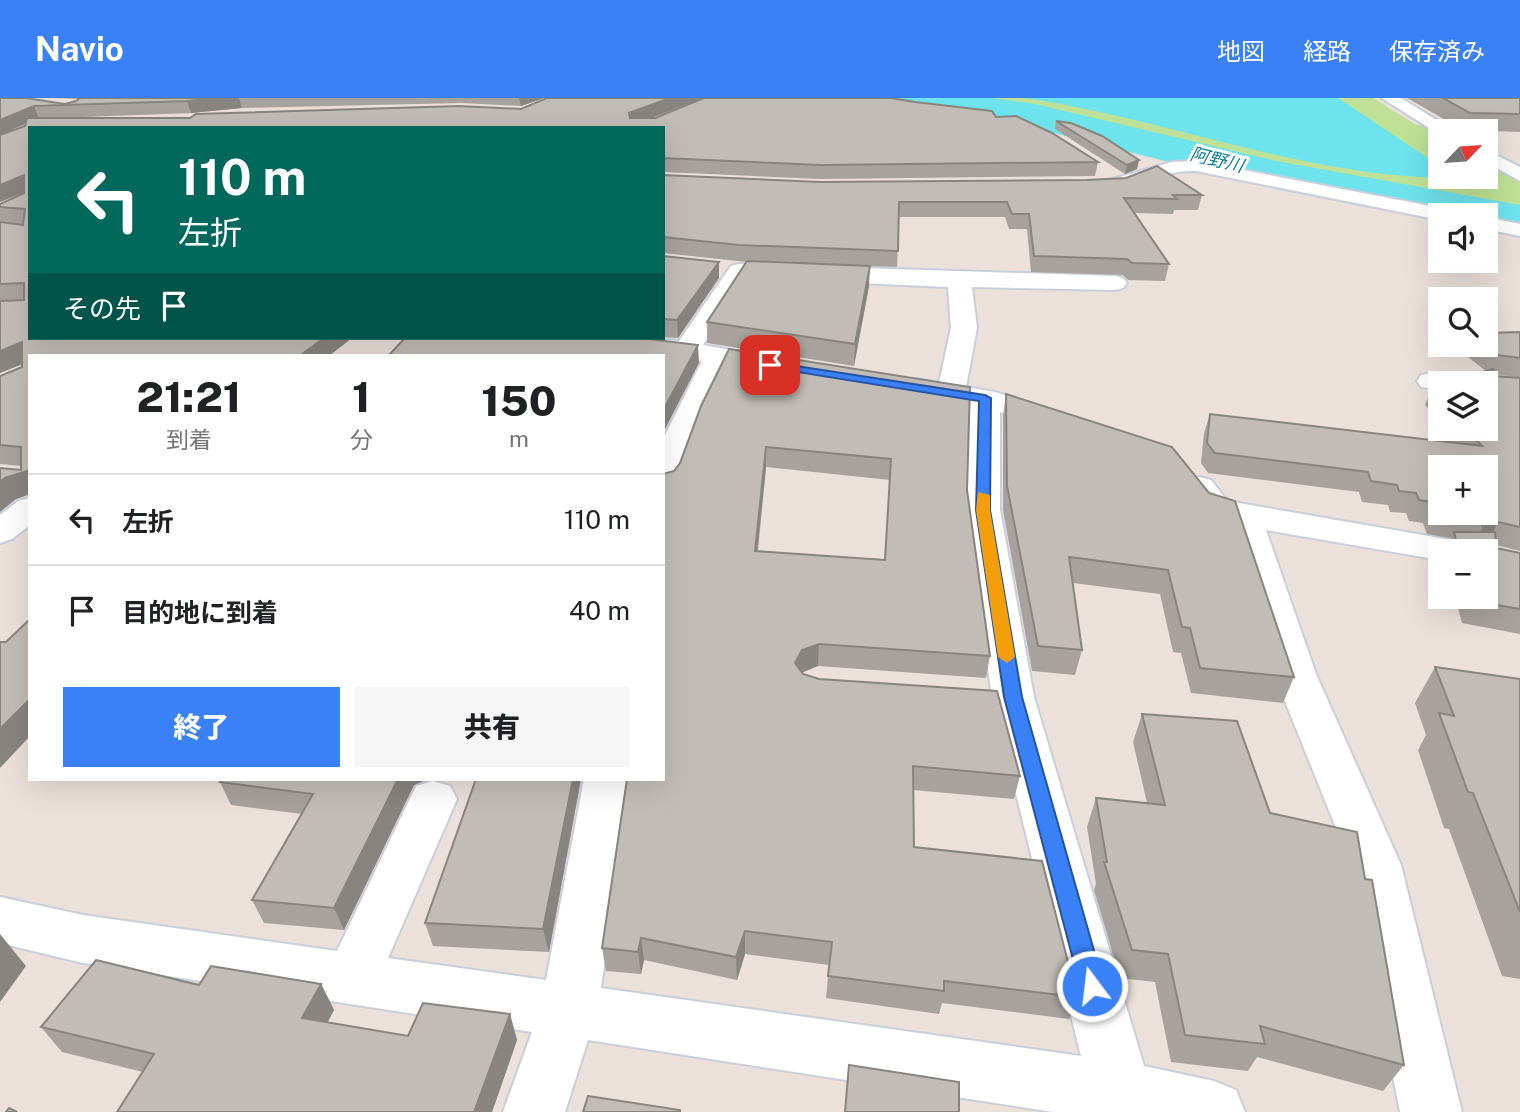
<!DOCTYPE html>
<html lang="ja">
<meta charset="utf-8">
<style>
body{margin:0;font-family:"Public Sans","Noto Sans JP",sans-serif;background:#f6f6f6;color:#202124;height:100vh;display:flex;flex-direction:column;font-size:26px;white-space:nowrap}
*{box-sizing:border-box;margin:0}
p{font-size:23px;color:#757577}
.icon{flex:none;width:38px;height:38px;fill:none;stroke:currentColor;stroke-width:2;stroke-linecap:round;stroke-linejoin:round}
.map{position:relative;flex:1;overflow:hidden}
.side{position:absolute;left:28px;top:256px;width:637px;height:427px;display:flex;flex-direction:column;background:#fff;border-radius:0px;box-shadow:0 7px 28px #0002}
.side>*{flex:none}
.hud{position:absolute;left:28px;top:28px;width:637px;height:214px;border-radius:0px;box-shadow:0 7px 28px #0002;background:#00695c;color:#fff;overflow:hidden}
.needle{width:46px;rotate:65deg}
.tools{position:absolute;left:1428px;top:21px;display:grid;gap:14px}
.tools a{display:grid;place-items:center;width:70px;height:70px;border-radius:0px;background:#fff;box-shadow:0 7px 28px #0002;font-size:35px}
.pin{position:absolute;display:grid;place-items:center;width:60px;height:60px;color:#fff;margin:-30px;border-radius:14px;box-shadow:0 4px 10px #0006}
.me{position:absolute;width:77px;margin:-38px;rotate:345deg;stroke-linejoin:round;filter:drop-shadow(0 0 5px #0008)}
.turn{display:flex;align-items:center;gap:24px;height:147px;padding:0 35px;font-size:32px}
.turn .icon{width:91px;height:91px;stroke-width:2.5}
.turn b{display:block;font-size:49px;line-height:60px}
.then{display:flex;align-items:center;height:66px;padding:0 35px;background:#0003;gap:14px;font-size:26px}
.eta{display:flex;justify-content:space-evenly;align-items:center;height:119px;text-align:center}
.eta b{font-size:42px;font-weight:800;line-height:49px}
.button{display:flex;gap:14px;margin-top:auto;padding:14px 35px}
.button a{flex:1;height:80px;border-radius:0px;background:#3a81f8;color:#fff;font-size:28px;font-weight:800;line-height:80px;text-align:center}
.button a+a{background:#f6f6f6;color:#202124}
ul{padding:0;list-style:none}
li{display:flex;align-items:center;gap:21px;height:91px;padding:0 35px;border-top:2px solid #e0e0e0}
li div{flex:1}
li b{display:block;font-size:26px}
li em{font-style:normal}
header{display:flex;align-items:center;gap:42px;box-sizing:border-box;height:98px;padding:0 35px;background:#3a81f8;color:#fff}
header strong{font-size:33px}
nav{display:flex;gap:38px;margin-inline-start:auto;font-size:24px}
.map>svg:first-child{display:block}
.green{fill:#bee196}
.water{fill:#6de3ed}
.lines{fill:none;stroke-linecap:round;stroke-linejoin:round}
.river{fill:#6de3ed;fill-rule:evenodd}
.minor-casing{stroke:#c8cfda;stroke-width:4}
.minor{fill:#fff;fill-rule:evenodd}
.wall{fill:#a7a29d;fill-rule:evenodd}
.shaded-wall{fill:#88847f}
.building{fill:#c2bcb6;stroke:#88847f;stroke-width:2;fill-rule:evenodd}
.route{fill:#3a81f8;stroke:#2654a1;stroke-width:2}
.slow{fill:#f59e0b}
.labels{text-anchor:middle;stroke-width:6;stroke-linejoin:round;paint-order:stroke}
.far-water-label{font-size:18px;font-style:italic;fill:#0e8197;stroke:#fff}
</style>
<header>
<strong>Navio</strong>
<nav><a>地図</a><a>経路</a><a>保存済み</a></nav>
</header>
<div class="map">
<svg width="1520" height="1014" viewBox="0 0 1520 1014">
<rect width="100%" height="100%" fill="#ebe0da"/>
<path class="green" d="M936,0h437l43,27 12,1 12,7v44h46v-17l34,20v37l-253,-47 -199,-51z"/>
<path class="water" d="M1025,0h313l102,68v11l19,1c-148,2 -289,-59 -434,-80z"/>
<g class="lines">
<path class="river" d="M895,0h97l43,6 241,57 244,44v32l-34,-7v-15h-46v6l-164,-32 -242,-61 -120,-19 -13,-3z"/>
<g class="minor-casing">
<g id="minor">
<path d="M1382,0h19l53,33h-14v4z"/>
<path d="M1486,52l34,17v14l-34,-19z"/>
<path d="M1196,63l250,48 10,6h-16v5l-244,-49c-8,0 -15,0 -23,2 -17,4 -55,29 -70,12l3,-4 66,-19z"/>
<path d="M1486,119l34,7v12l-34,-7z"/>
<path d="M739,166l376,12 8,2 4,5 -4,5 -8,2 -143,-3 5,41 -11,59 29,5 69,22 4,6 -4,6 -11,3 -53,-17v98l34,187 110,369 70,15 22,9 9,22h-192l-465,-72 -23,72h-62l29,-80 -449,-69 -83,-20v-46l83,18 254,36 79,-165 17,-5 17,5 7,13 -69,159 158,22 38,-201h46l-29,209 480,68 -89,-359 -26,-187 4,-106 -62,-10 -4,-6 4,-6 10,-3 21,4 12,-55 -3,-41 -202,-9 -43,67 72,13 10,2 4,6 -4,6 -10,2 -48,-8 -28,59 -20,57 -4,7 -12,3v-53l39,-78 -120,-15 -9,-2 -4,-6h80l30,3 52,-75z"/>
<path d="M1431,275l48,4 4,6h-43v7l-19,-3 -4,-6 4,-6z"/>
<path d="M1199,379l12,3 16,21 225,39 13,3 5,8h-30v9l-174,-30 50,144 85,191 61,247h-62l-49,-247 -77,-191 -45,-152 -26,-7 -21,-28 5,-7z"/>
<path d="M30,400v27l-18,14 -12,4v-28l18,-14z"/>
</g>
</g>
<use href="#minor" class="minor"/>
</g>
<g class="wall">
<path d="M54,0h490l-23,8 -60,-3 -219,5 -51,5 -135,5h134l331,-9 182,-11 -52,20 345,-1 102,45 -3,14 -275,3 -157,-7v-44h-633l35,211h8l2,-1h167l-1,1h11l1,-1h99l-22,17h-300v139l-14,5 5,-33 -21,-2v-88l22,-9v-3l-22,9v-169l24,-11v-1l-24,10 25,-76 7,-26 33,4 11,-3 3,-2z"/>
<path d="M1407,0h113v34l-57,-2z"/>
<path d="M1056,23l81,48 -12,5 -70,-45z"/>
<path d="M663,77l157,7 382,13 -4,15h-24l-1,4 -39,-1 35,51 -4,17 -37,-1 -5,-5 -92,-3 -4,-43h-18l-4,-12h-106l-2,50 -64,-2 36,21 -15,80 -147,-23v-21l40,-60 -84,-9z"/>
<path d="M663,158l56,6v16l-41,60 -15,-1z"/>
<path d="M1520,234v46l-25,-4v2l25,2v173l-24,-6v3l24,5v81l-58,-11 -7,-26h31v-46h-42l7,-13 -24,-4 -4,-11 -14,-2 -3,-8 -16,-1 -2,-7 -26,-3 -3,-10 -151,-19 -7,-10 3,-30 6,-19 241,28 -21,-25 2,-4 -7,-8 8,-20 7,-1v45h46v-58l-26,-20 3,-6h23z"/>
<path d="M729,251l238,141 23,166 -4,22 -168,-12 -16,6 1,2 217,102 -6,23 -101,-9 1,57 163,150 -8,22 -127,-16 -3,11 -113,-16 3,-33 -84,-11 -8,26 -93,-20 -3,14 -35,-3 -4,-23 72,-477 6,-8zM766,369l124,13 -6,80 -126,-9z"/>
<path d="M1006,296l288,283 -11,26 -92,-10 -10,-40 -8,-1 -13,-58 -87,-11 9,67 -7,25 -43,-4 -29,-161v-94z"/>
<path d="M1435,569l85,12v300l-18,-3 -53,-147 -5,-1 -26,-78 8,-15 -11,-32z"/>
<path d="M1142,616l128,99 95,66 39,186 -21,26 -126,-34 -9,14 -77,-9 -16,-80 -35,-4 -26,-88 2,-6 -9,-57 9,-29 51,5 -14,-61z"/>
<path d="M581,681l-32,173 -116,-6 -8,-23z"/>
<path d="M426,682l-12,5 -70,145 -80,-7 -12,-23 50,-86 -71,-9 -11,-23z"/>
<path d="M321,886l13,26 -7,13 81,13 102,-22 7,26 -25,72h-375l26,-40 -81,-20 -21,-25 158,-42z"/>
</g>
<g class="shaded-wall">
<path d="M219,0h20l3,10 -51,5 -4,-12z"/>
<path d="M519,0h25l-23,8z"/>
<path d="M670,0h33l-73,28 -1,-13z"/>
<path d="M34,8l5,12 -39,17v-15z"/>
<path d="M1139,62l-2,9 -12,5 2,-9z"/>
<path d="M24,77l6,15 -30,12v-17z"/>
<path d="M719,164v16l-41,60 -1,-18z"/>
<path d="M870,168l-1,20 -15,80 1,-22z"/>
<path d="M37,240h30l-18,9 -12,-8z"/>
<path d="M324,240h28l-22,17h-29z"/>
<path d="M22,244l8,19 -30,12v-22z"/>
<path d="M698,247l1,18 -36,70v-22z"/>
<path d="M766,349v20l-11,105v-21z"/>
<path d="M28,371l2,4v21l-14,5 -16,13v-30l5,-4z"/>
<path d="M1498,424l-11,21 -16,5 12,-21z"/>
<path d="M819,546l-1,22 -17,7 -6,-10 7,-13z"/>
<path d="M30,601v37l-30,32v-39z"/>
<path d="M398,681h29l-1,1 -12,5 -70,145 -10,-22z"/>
<path d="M573,681h8l-32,173 -6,-23z"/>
<path d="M745,833v23l-8,26 -1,-23z"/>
<path d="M0,836l26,32 -26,36z"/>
<path d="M641,840l3,22 -3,14 -3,-22z"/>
<path d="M321,886l13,26 -18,34 -14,-26z"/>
<path d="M510,916l7,26 -25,72h-18z"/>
</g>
<g class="building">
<path d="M0,0h26l39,6 11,-3 4,-3h139l-32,3 -153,5 -34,14z"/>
<path d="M547,0h123l-41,15 1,5h25l49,-20h187l24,4 77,9 4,6 20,-1 36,17 46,29 -277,3 -158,-7v-30h-633v210l43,1 2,-1 177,1 1,-1h71l-23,17h-271v115l-25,8 -5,4v-14l21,2v-23l-21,-2v-69l22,-9v-25l-22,9v-50l24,-1v-17l-24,1v-62l23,3 2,-16 -25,-2v-3l24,-11v-18l-24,10v-50l25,-9 2,-8h163l6,-4 263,-8 62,3z"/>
<path d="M1443,0h77v16l-50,-1z"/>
<path d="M1056,23l15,2 31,13 37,24 -12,5z"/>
<path d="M1157,68l45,29h-29l4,4 -53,-1 45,66 -37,-1 -5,-4 -93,-3 -5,-42h-17l-5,-12h-108l-1,49 -159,-6 -76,-8v-62l157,7 267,-2 39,-2z"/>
<path d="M663,158l56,6 -42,58 -14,-1z"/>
<path d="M747,163l123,5 -15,78 -148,-22z"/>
<path d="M1520,234v26l-23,-3 -13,-10h2v-12z"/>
<path d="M405,240h235l58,7 -35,66v-56h-274z"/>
<path d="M729,251l241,38 -3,103 23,166 -171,-12 -17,6 -7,13 8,11 16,5 178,12 23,85 -107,-10 1,81 128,14 35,136 -133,-16v10l-116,-15 4,-34 -87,-11 -9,26 -95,-19 -3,14 -36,-4 25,-169h36v-305l11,-3 6,-8 21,-57zM766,349l125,12 -6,101 -130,-9z"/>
<path d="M1493,271l2,7 25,2v149l-22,-5 -15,5 -6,-8 -39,-6 -5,-11 -14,-2 -3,-7 -17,-2 -2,-6 -26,-4 -3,-9 -153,-19 -8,-10 3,-29 272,32 -16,-17h20v-46h-45zM1440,369h46v46h-46z"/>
<path d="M1440,286v9l-7,-8z"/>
<path d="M1006,296l166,53 37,46 26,8 59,176 -94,-9 -10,-40 -8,-1 -14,-57 -99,-13 13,93 -44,-4 -31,-160z"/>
<path d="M1454,434h41l1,16 24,5v56l-46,-8 -1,-4h13v-46h-27z"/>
<path d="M30,521v80l-30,30v-87h6z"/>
<path d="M1435,569l85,12v233l-47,-119 -5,-1 -29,-79 15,3z"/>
<path d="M1142,616l95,7 33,92 87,19 8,47 7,1 32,185 -144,-39 5,18 -80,-9 -17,-81 -36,-4 -28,-88h3l-11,-64 69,7z"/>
<path d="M223,681h175l-64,129 -82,-8 61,-106 -93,-12z"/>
<path d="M476,681h97l-30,150 -118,-6z"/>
<path d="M96,862l103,25 12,-19 110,18 -19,34 106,18 15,-33 87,11 -36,98h-357l37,-58 -113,-27z"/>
<path d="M849,967l110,17v30h-114z"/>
<path d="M588,998l92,14v2h-97z"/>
<path d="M9,1010l8,4h-11z"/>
</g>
<path class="route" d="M770,264l215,33 6,3 -1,112 32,187 82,289 -4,8 -8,3 -8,-3 -4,-8 -76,-289 -28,-187 3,-109 -213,-34v-4z"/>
<path class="slow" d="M978,394l12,3v15l25,147 -8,6 -9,-6 -22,-147z"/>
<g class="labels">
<g class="far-water-label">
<text transform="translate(1217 62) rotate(14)" y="6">阿野川</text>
</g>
</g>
</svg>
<div class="tools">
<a><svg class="needle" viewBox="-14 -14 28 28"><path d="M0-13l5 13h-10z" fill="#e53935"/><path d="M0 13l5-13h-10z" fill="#757577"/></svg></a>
<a><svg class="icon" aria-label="sound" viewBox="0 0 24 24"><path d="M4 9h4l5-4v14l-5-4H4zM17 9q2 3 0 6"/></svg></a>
<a><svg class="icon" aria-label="search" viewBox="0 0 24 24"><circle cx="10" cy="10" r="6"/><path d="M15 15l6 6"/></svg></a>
<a><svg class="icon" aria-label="layers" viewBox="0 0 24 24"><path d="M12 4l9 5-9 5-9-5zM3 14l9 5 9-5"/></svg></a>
<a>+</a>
<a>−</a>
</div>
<div class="pin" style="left:770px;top:267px;background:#d93025"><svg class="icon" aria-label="arrive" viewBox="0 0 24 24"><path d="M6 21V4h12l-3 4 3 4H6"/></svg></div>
<svg class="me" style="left:1092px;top:888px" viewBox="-20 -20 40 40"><circle r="17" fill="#3a81f8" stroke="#fff" stroke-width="3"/><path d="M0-11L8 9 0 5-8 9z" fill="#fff"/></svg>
<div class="hud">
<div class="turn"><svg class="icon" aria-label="left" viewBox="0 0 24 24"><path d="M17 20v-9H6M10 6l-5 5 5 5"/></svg><div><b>110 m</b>左折</div></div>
<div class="then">その先<svg class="icon" aria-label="arrive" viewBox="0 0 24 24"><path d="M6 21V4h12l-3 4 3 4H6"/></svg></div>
</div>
<section class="side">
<div class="eta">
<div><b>21:21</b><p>到着</p></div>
<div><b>1</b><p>分</p></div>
<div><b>150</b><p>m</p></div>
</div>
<ul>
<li><svg class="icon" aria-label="left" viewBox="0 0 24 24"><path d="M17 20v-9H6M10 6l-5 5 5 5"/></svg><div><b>左折</b></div><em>110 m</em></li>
<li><svg class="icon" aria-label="arrive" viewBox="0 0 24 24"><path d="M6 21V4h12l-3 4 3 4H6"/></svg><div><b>目的地に到着</b></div><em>40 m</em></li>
</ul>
<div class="button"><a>終了</a><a>共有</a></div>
</section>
</div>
